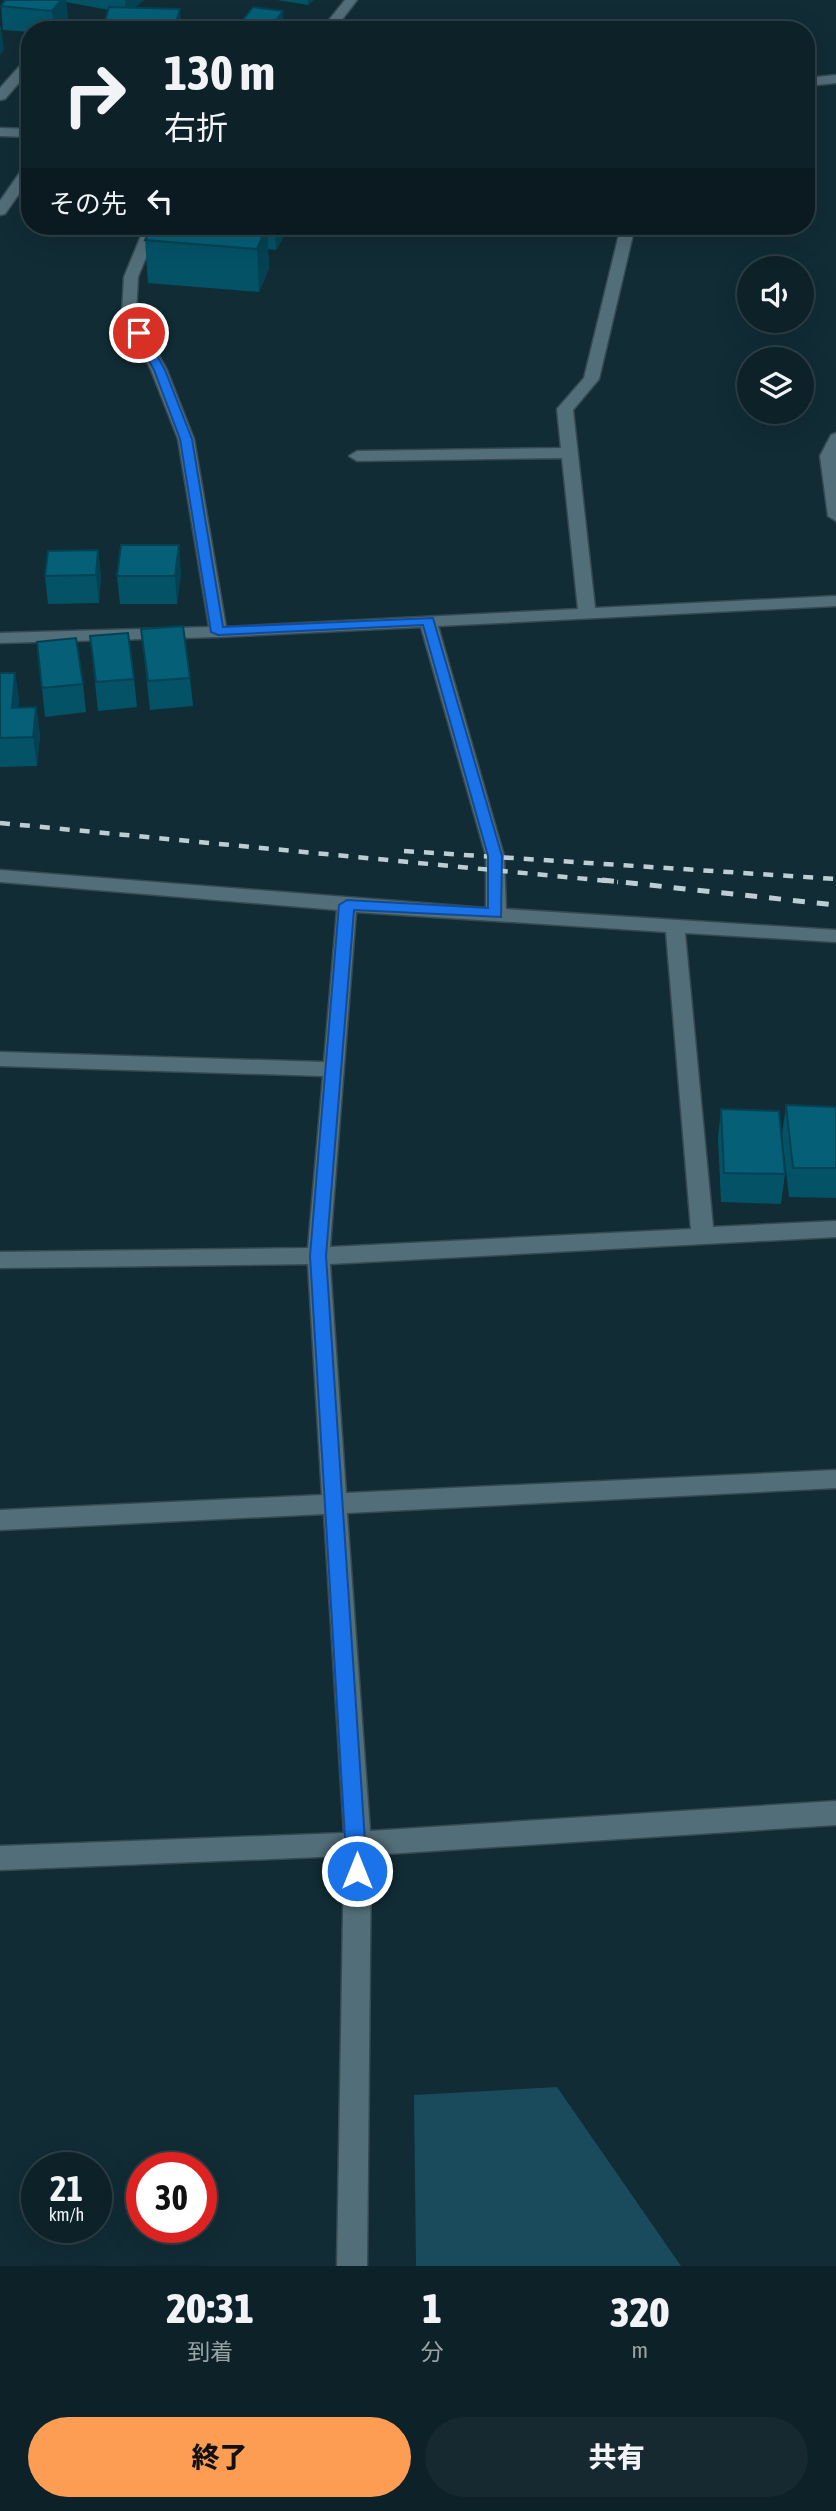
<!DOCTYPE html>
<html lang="ja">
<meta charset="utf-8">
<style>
body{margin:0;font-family:"Asap Condensed","Noto Sans JP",sans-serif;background:#162930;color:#f1f3f6;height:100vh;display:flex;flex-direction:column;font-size:26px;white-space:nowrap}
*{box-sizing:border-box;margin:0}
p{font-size:23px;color:#9aa3a8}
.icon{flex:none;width:38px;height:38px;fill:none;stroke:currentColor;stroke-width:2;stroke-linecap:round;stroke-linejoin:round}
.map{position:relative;height:2266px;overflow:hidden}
.drawer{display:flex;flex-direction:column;background:#0d2128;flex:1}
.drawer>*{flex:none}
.banner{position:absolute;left:21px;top:21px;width:794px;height:214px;border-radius:28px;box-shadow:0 7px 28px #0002,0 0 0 2px #2d3e45;background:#0d2128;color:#f1f3f6;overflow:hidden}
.fabs{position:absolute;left:737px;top:256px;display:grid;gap:14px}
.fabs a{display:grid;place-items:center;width:77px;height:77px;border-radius:50%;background:#0d2128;box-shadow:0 7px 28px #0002,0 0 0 2px #2d3e45;font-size:35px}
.speed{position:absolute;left:21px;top:2152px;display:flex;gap:14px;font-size:35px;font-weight:700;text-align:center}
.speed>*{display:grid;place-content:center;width:91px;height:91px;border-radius:50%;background:#0d2128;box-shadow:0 7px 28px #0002,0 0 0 2px #2d3e45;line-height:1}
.speed small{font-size:18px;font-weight:400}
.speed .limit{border:10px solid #d22;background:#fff;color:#111}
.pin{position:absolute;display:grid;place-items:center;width:60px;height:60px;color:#fff;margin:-30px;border:4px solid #fff;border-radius:50%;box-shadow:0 2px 7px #0007}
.me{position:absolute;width:77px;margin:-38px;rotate:0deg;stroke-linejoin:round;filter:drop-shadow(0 0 5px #0008)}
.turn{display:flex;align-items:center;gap:24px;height:147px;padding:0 28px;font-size:32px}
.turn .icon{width:91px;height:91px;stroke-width:2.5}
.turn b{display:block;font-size:49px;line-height:60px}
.then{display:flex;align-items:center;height:66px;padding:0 28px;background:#0003;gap:14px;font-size:26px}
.eta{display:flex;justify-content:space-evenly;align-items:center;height:119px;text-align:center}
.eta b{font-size:42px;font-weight:800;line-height:49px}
.action{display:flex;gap:14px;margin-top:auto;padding:14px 28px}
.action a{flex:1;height:80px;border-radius:42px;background:#fc9d53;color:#111;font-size:28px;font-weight:800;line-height:80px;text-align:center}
.action a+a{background:#162930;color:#f1f3f6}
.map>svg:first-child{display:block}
.green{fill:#194b5c}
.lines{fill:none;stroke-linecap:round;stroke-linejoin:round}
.minor-casing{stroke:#364951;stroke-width:3}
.minor{fill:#526e78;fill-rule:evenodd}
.rail-far1{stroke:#bcced4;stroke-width:4.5;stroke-dasharray:10 10;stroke-linecap:butt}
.rail{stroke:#bcced4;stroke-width:5;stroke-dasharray:12 12;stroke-linecap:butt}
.wall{fill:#045266}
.shaded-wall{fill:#044253}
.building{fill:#055f77;stroke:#044253;stroke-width:2}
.route{fill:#1a73e8;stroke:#114b97;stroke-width:2}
</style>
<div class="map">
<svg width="836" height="2266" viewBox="0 0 836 2266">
<rect width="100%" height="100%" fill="#112c35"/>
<path class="green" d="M557,2087l124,179h-265l-2,-171z"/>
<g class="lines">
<g class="minor-casing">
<g id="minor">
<path d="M345,0h12l-23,30h-13z"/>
<path d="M30,58v12l-25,29 -5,1v-12l26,-29z"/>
<path d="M836,75v8l-29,3v-8z"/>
<path d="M0,128l30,1v8l-30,-1z"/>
<path d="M30,164v14l-25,36 -5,1v-14l25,-36z"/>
<path d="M145,226h14l-21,51 -2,37 31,56 27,69 32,188 352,-18 -16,-151 -205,3 -8,-5 8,-5 204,-3 -4,-39 27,-31 37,-152h14l-36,153 -26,31 22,198 241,-12v10l-398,20 66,230 2,53 330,21v12l-151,-9 28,294 123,-6v16l-506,27 16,229 490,-23v18l-489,25 23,318 466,-30v24l-465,30 -4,411h-30l7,-410 -344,14v-24l344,-13 -20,-319 -324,16v-20l322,-15 -14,-231 -308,4v-16l308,-4 15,-172 -323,-10v-14l324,10 13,-152 -337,-28v-12l486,38v-52l-65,-229 -203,10 -218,6v-10l209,-6 -31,-188 -27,-69 -29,-56 2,-37zM356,912l310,20 25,297 -361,18z"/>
<path d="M836,433v88l-8,-5 -8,-60 11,-21z"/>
</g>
</g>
<use href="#minor" class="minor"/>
<g class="rail-far1">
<path d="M0,823l618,59"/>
<path d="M404,851l432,28"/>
</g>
<path class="rail" d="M602,880l234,25"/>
</g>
<g class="wall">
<path d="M5,0h139l-10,8 47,22h-78l6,-20 -43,-8 2,17 -9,11h-29v2l-27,-2 -2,-24z"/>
<path d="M277,0h37l-6,5z"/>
<path d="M152,226h138l-14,24 -8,-1 1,19 -10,24 -111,-9 -3,-43z"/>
<path d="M98,550l3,28 -2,25 -51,1 -3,-28z"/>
<path d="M181,573l-4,31h-57l-3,-28z"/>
<path d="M141,629l49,49 3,28 -43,4z"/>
<path d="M90,636l44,43 3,28 -39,4z"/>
<path d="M37,642l46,42 3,28 -41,5z"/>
<path d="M0,673h15l4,28 -1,7 18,-1 4,29 -3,30 -37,1z"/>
<path d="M786,1105l50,2v91l-47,-1 -7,-62z"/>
<path d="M721,1109l64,65 -4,30 -60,-2 -3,-64z"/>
</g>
<g class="shaded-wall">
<path d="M61,0h5l2,19 -9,11h-5l-2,-19z"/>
<path d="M125,0h19l-18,14z"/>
<path d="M308,0h6l-6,5z"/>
<path d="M180,9l1,21h-7v-1z"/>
<path d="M283,11l1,19h-15z"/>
<path d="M1,26l3,24 -4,5v-28z"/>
<path d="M267,226l2,42 -10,24 -2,-43z"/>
<path d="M275,226h15l-14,24z"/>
<path d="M179,545l2,28 -4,31 -2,-28z"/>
<path d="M98,550l3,28 -2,25 -3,-28z"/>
<path d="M15,673l4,28 -3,35 -4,-28z"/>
<path d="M36,707l4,29 -3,30 -4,-29z"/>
</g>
<g class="building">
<path d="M5,0h56l-9,11 -51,-5z"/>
<path d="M109,7l71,2 -6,20 -71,-1z"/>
<path d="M253,7l30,4 -14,19h-34z"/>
<path d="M152,226h115l-10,23 -112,-9z"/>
<path d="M121,545h58l-4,31h-58z"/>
<path d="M98,550l-2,25 -51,1 3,-25z"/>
<path d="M183,626l7,52 -42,3 -7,-52z"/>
<path d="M128,633l6,46 -38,3 -6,-46z"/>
<path d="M76,638l7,46 -41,4 -5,-46z"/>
<path d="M0,673h15l-3,35 24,-1 -3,30 -33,1z"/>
<path d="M786,1105l50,2v61h-43z"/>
<path d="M721,1109l58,2 6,63 -61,-1z"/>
</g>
<path class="route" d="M135,330h8l22,40 27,69 31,188 210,-9 69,238 -1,61 -147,-7 -28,346 41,615 -3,6 -7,3 -7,-3 -3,-6 -37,-615 29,-351 8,-5 141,8v-52l-65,-231 -205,10 -7,-3 -31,-193 -26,-69 -20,-37z"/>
</svg>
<div class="fabs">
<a><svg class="icon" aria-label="sound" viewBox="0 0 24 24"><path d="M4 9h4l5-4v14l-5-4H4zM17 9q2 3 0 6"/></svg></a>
<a><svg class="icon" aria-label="layers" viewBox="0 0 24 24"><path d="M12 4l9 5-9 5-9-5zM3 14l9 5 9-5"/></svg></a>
</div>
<div class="speed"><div>21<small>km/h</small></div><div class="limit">30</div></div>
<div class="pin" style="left:139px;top:333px;background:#d93025"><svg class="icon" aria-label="arrive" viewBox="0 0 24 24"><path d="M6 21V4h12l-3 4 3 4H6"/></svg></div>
<svg class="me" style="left:357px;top:1871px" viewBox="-20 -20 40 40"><circle r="17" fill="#1a73e8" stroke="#fff" stroke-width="3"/><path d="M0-11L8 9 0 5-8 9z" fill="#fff"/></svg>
<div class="banner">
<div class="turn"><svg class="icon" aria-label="right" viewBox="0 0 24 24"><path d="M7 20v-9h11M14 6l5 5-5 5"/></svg><div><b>130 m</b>右折</div></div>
<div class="then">その先<svg class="icon" aria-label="left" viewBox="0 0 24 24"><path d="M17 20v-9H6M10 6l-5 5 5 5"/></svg></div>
</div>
</div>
<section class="drawer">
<div class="eta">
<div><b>20:31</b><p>到着</p></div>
<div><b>1</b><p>分</p></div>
<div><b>320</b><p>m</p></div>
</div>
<div class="action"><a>終了</a><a>共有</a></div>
</section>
